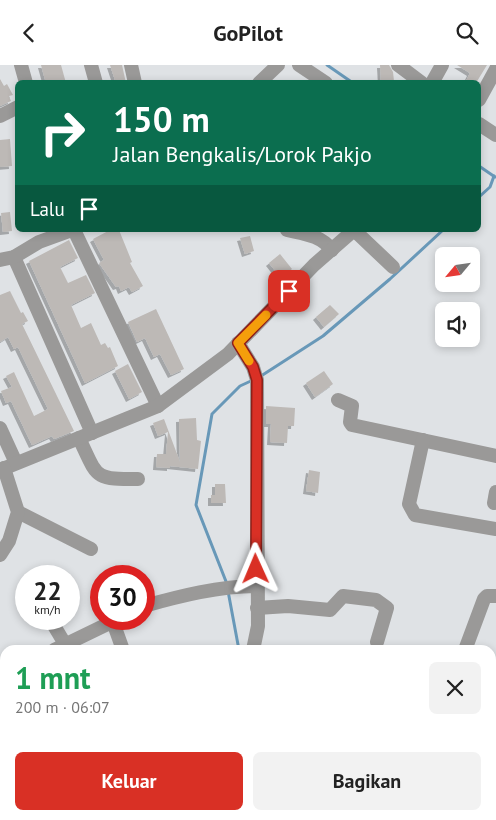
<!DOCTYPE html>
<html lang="id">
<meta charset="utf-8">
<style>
body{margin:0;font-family:"PT Sans",sans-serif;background:#f2f2f2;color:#222;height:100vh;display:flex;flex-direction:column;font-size:19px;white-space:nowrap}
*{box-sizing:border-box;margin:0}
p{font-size:16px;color:#767676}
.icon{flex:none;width:28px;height:28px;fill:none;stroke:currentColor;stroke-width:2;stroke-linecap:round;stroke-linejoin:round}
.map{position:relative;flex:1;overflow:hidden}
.details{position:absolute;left:0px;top:580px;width:496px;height:175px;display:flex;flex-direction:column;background:#fff;border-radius:15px 15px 0 0;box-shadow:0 2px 8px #0003}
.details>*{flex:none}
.top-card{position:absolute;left:15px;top:15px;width:466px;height:152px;border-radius:8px;box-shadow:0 2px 8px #0003;background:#0b6e4f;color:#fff;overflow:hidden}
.needle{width:32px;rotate:241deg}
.controls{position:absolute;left:435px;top:182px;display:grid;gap:10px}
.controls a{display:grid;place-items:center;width:45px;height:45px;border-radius:8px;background:#fff;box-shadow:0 2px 8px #0003;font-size:25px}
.speed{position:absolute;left:15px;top:500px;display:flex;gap:10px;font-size:25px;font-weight:700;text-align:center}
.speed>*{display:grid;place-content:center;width:65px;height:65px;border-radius:50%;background:#fff;box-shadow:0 2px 8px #0003;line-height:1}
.speed small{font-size:12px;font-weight:400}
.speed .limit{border:8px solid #d22;background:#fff;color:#111}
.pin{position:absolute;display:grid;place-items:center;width:42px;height:42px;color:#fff;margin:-21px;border-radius:10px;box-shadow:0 2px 8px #0006}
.me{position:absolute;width:55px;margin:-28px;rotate:359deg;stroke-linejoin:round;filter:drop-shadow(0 0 4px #0008)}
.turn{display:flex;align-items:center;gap:18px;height:105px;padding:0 15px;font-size:22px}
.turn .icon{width:65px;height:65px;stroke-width:2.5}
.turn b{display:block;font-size:35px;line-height:42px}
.then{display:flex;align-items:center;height:48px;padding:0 15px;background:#0003;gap:10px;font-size:19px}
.round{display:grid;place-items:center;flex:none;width:52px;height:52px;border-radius:8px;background:#f2f2f2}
.headline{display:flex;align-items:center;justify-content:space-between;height:85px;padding:0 15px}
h1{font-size:30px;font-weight:600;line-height:38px;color:#1e9e55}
.button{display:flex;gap:10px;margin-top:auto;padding:10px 15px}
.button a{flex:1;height:58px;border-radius:8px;background:#d93025;color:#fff;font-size:20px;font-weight:600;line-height:58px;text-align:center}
.button a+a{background:#f2f2f2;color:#222}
header{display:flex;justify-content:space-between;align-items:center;height:65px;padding:0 15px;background:#fff;font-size:22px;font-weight:600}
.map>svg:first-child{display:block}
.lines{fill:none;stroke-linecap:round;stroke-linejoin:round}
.stream{stroke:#6898b8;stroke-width:3}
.building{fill:#bdb9b6;filter:url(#shadow)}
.minor{stroke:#9a9998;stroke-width:14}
.route-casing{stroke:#8d1f18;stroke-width:12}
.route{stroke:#d93025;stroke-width:9}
.slow{stroke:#f59e0b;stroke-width:9}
</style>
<header><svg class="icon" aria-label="back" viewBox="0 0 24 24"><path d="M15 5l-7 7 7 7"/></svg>GoPilot<svg class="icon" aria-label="search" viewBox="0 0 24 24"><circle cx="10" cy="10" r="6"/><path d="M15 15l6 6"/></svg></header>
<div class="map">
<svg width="496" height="755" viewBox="0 0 496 755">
<defs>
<filter id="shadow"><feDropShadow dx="-3" dy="3" stdDeviation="0" flood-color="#0004"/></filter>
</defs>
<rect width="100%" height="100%" fill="#dfe2e5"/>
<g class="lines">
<g class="stream">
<path d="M327,0l26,18"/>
<path d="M479,101l16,11"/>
<path d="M479,132l11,-10 4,-11"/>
<path d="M261,311l62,-40 67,-57 53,-49"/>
<path d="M227,519l-31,-79 16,-91 28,-28 13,-6"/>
<path d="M228,526l11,59"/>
<path d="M214,750l2,5"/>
</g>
</g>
<g class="building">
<path d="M41,0h20l5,18h-20z"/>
<path d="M110,0h12l4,18h-10z"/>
<path d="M380,0h9l4,7 1,9 -13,1z"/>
<path d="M457,0h30l-11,18h-11l5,-10z"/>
<path d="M0,14l4,7 3,-2 6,11 -4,1 2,5 -11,5z"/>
<path d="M10,74l2,27 -12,1v-27z"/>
<path d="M10,147l2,19 -9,1 -2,-19z"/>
<path d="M110,165h9l13,32 -2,1 13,23 -11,6 -3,-5 -8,4 -2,-5 -3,1 -17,-24 5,-3 -11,-21z"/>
<path d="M250,171l4,15 -9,3 -5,-16z"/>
<path d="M69,175l9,18 -18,9 8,16 18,-8 9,18 -24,12 10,23 10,-5 10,22 4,-2 3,5 2,-1 8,19 -33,17 -56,-122z"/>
<path d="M280,189l12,15 -11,9 -12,-15z"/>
<path d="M10,226l11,22 2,-1 5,9 -6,3 52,107 -20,8 -2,-3 -20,9 -21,-44 -5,2 -5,-12 11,-4 -6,-11 8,-4 20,44 14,-7 -30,-62 -4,2 -6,-12 -8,5v-47z"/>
<path d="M330,240l9,9 -15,13 -8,-10z"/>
<path d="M156,244l28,60 -13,6 -11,-21 -6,3 -9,-19 -8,4 -9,-20z"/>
<path d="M128,299l14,28 -13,7 -14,-28z"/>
<path d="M324,306l9,13 -18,13 -9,-14z"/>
<path d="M266,341l29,2 -1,18h-6l-1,17 -17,-1 1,-18h-5z"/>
<path d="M196,353l1,22 4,1 -3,28 -28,-3v2l-14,-1 1,-13h9l2,-22 -10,4 -5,-13 11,-4 16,43 -1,-43z"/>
<path d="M309,405l11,2 -2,21 -12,-2z"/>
<path d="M215,419h10l1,19h-15v-8h4z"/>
</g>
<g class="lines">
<g class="minor">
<path d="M21,0l5,18"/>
<path d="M91,0l5,18"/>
<path d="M131,0l4,18"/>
<path d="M299,0l27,18"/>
<path d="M398,0l24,18"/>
<path d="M259,18l19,-18"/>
<path d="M432,18l10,-18"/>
<path d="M479,35l17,-31"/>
<path d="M0,51l18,-9"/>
<path d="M479,59l17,11"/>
<path d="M74,165l84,176"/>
<path d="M287,165c18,4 33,5 45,20"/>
<path d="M354,165l39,37"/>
<path d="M14,192l78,176"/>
<path d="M0,195l14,-3 25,-15 33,-12"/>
<path d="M238,278l15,24 4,13 1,246 -5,24"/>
<path d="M338,335l14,6 -2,16 2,3 144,31"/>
<path d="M0,363l16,35"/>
<path d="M79,373c19,40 14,41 59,41"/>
<path d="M423,375l-14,64 6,11 81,14"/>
<path d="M0,405l158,-64 70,-52 86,-89 40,-35"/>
<path d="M494,438l2,-11"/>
<path d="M18,447l73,37"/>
<path d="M0,490l9,-14 9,-29 -14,-44"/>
<path d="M144,541c36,-10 75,-20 113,-20"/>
<path d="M257,543l31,-2 42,4 13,-14 33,4 11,8 -10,34"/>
<path d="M50,554l15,25"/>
<path d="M113,557l10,28"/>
<path d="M54,585l64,-31"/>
<path d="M465,585l19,-51 3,-3h9"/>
<path d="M0,609l5,-2"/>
<path d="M491,635l5,-2"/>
<path d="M0,674l5,-1"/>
<path d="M237,750l1,5"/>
<path d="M389,750v5"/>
<path d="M107,755l1,-5"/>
<path d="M159,755l2,-5"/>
<path d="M423,755l2,-5"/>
</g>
</g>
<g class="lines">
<g class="route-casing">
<path id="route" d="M256,504l1,-189 -4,-13 -15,-24 51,-52"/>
</g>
<use href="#route" class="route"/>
<path class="slow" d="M249,296l-11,-18 28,-28"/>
</g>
</svg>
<div class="controls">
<a><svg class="needle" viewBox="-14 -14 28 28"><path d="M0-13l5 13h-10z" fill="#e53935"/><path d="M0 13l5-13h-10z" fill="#767676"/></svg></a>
<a><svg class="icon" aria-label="sound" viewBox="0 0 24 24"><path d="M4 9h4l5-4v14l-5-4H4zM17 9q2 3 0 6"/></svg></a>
</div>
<div class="speed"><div>22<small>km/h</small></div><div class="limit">30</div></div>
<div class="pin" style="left:289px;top:226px;background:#d93025"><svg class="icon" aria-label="arrive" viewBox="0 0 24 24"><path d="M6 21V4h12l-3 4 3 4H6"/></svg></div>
<svg class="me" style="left:256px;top:504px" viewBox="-20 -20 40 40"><path d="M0-17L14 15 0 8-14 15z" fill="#d93025" stroke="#fff" stroke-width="4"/></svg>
<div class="top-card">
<div class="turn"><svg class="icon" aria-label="right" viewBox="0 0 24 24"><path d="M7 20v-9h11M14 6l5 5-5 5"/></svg><div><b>150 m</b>Jalan Bengkalis/Lorok Pakjo</div></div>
<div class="then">Lalu<svg class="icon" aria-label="arrive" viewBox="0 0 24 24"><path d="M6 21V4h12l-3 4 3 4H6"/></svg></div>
</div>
<section class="details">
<div class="headline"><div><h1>1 mnt</h1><p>200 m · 06:07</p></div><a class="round"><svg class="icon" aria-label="close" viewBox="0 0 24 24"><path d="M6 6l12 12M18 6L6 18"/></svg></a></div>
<div class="button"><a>Keluar</a><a>Bagikan</a></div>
</section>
</div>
